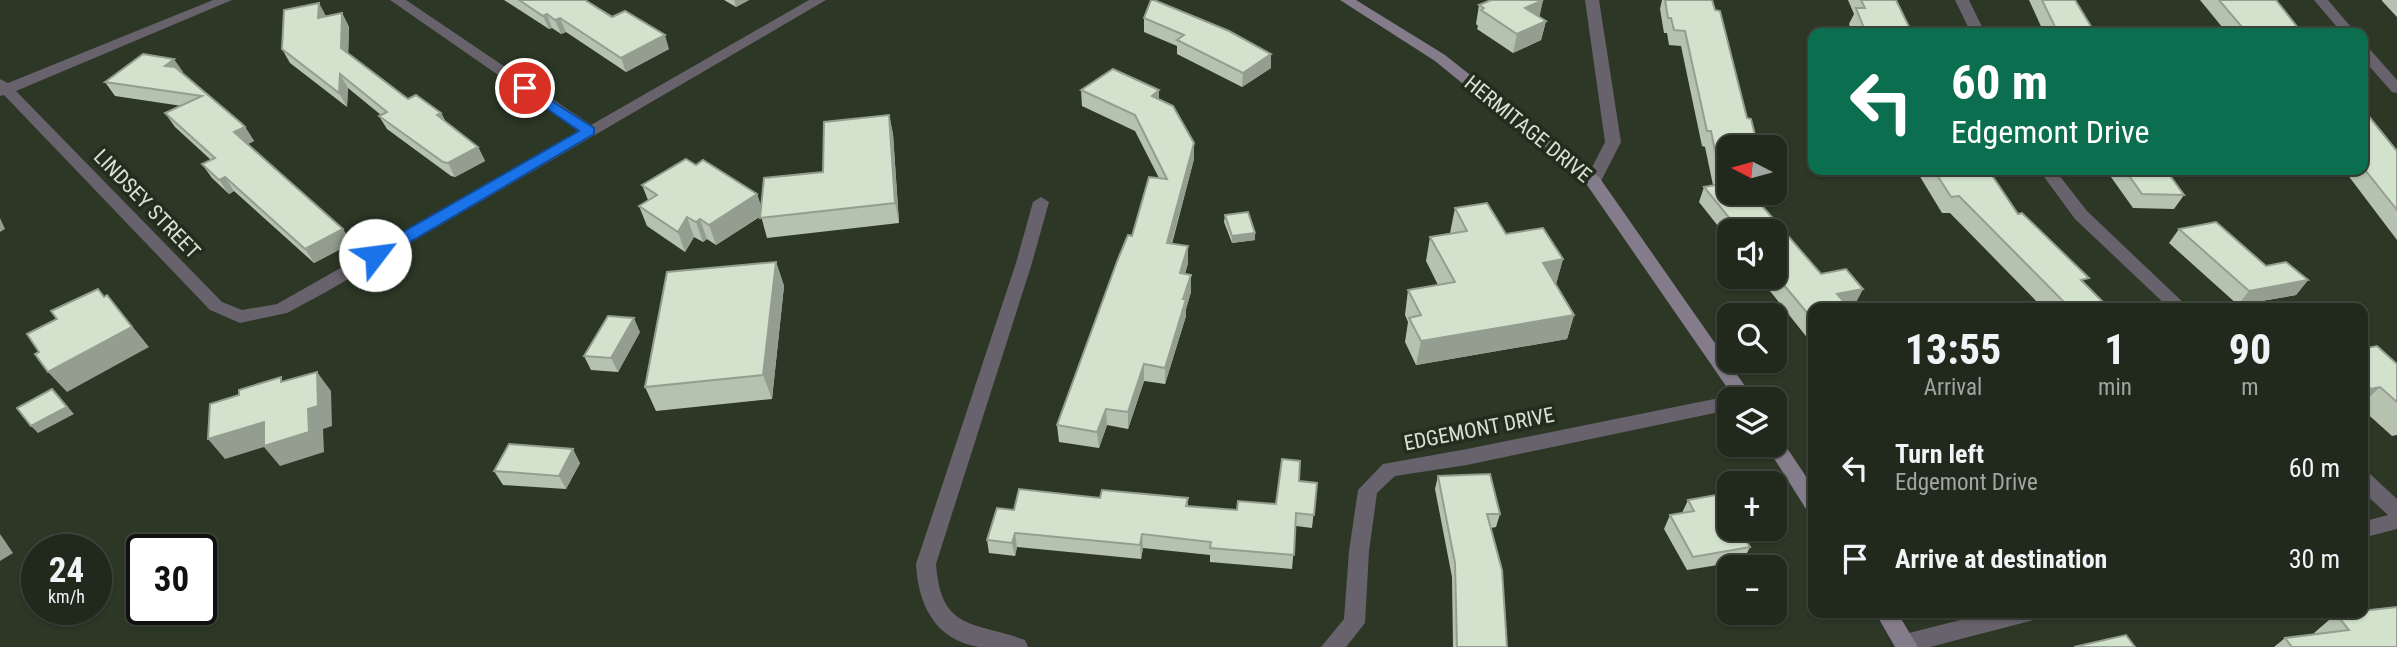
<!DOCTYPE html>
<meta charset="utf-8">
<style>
body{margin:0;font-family:"Roboto Condensed",sans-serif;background:#2d3529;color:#f1f3f6;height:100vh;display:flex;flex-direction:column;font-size:26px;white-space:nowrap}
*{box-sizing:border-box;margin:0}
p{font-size:23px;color:#a2a6a3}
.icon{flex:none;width:38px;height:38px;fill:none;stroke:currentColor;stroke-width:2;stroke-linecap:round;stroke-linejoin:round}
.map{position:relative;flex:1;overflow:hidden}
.details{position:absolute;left:1808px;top:303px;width:560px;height:315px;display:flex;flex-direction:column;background:#21291c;border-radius:14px;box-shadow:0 2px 5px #0004,0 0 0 2px #3e453b}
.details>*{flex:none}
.hud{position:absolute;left:1808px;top:28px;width:560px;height:147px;border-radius:14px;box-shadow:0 2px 5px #0004,0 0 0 2px #3e453b;background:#0b6e4f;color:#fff;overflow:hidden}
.needle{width:46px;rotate:276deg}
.controls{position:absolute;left:1717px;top:135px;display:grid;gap:14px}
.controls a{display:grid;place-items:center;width:70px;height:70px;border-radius:14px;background:#21291c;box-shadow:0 2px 5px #0004,0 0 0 2px #3e453b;font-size:35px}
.speed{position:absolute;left:21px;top:534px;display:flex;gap:14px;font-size:35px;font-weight:700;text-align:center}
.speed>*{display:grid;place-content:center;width:91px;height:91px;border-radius:50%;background:#21291c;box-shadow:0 2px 5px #0004,0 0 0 2px #3e453b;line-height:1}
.speed small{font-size:18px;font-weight:400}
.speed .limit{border:4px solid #111;border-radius:10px;background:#fff;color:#111}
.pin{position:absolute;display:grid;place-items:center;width:60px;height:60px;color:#fff;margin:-30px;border:4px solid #fff;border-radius:50%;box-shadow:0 2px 7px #0007}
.me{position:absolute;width:77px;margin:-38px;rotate:60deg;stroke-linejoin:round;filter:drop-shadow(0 0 5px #0008)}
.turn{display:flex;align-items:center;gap:24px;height:147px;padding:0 28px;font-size:32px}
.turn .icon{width:91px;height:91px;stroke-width:2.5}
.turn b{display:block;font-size:49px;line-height:60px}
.eta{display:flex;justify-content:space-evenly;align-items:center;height:119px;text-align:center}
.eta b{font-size:42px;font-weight:700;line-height:49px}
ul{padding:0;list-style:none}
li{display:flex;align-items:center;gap:21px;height:91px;padding:0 28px}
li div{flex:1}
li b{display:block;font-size:26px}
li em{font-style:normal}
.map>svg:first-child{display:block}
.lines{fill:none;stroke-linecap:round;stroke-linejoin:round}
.street{fill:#67626b;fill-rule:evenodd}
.secondary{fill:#847c8a;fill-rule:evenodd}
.wall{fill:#b5c2b0}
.shaded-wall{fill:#949e90}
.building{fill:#d3e2cd;stroke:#949e90;stroke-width:2}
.route{fill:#1a73e8;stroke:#114b97;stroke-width:2}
.labels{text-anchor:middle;stroke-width:7;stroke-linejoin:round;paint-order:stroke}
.street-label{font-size:21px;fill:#d9e0d5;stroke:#222d1d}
</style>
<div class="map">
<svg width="2397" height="647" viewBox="0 0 2397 647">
<rect width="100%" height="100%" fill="#2c3726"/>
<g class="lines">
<g class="street">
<path d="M213,0h19l-216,91 206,211 20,8 35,-6 303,-172 -190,-132h16l185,125 218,-125h17l-500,292 -39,21 -47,10 -30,-13 -206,-215 -4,1v-17l8,4z"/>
<path d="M1585,0h14l22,142 -20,39 -8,5 -8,-5 20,-39z"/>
<path d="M1955,0h14l16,33h-14z"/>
<path d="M2314,0h14l28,33h-14z"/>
<path d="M2362,45l5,1 30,34v13l-5,-1 -30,-34z"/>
<path d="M2039,170h16l32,41 102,97h-20l-94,-89z"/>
<path d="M1041,197l8,5 -17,61 -96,301c5,68 38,57 89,76l3,7c-16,0 -34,0 -49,0 -45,-7 -61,-44 -63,-83l100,-301 17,-61z"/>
<path d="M1729,396l7,3h-7v11l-262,55 -72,11 -18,17 -8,58 -4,72 -19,24h-25l23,-28 5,-68 9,-61 25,-26 84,-15z"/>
<path d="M2362,471l7,2 28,26v30l-35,9v-16l26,-7 -26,-24z"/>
<path d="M1992,612h48l-3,7 -7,2 -100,26h-34l-2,-3 3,-7 8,-3z"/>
</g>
<g class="secondary">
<path d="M1340,0h16l89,55 154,122 155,222h-19l-148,-214 -152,-124z"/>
<path d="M1774,437l7,2 32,48v24l-7,-2 -41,-65h9z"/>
<path d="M1875,612h22l21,35h-23z"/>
</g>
</g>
<g class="wall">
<path d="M504,0h81l84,49 -43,23 -60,-40 -5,2 -9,-6 -3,1z"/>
<path d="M724,0h25l-13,7z"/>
<path d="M1488,0h55l-4,17 7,4 -5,19 -28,13 -36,-24 1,-3 -2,-2 3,-19 9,-4z"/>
<path d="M1662,0h50l3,10 5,1 27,107 4,1 7,28h-29v45h21l71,82 25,-5 17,20 -8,15 -8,2 2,2h-36v37l-55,-69h16v-45h-45v9l-30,-38 5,-15 9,-2 -8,-38 -3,-1 -21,-100 -12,-1 -2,-12h-3l-4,-24z"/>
<path d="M1848,0h48l16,33h-59l-4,-9 5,-10z"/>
<path d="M2029,0h46l20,33h-51z"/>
<path d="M2200,0h76l26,33h-75z"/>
<path d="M2382,0h15v17l-15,-16z"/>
<path d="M342,13l7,14 -1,27 60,45 33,14 5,9 32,25 7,14 -30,16 -4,-1 -64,-47 -8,-13 2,-1 -33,-27 -1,19 -57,-44 -8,-14 44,-32z"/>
<path d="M1144,18l127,50 -29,19 -65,-33v-8l-33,-14z"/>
<path d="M183,72v1l62,54 9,14 -6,3 104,99 -38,20 -80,-72 -5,3 -17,-16 -10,-14 9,-4 -36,-33 -10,-14 17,-7 -67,-10 -10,-14z"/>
<path d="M1081,90l78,9 35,44v16l-22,85 16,2v17l-3,11 6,1v17l-5,17v7l-21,68 -21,-3 -16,48 -21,-4 -8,23 -40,-6 -2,-17 75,-189 27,-58 -24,-47 -53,-25z"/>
<path d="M2362,108l35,43v89l-53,-70h18z"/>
<path d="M889,115l4,19 6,89 -132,15 -6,-22 -45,29 -9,-6 -4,3 -9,-5 -9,15 -38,-26 -8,-20 9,-6 -6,-15 54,-20 61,29 4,13 62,-35z"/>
<path d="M1916,170h64l38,44 91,94h-66l-93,-95h-8z"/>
<path d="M2106,170h67l-3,5 14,20 -10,14 -41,-1z"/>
<path d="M1455,208l51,26 57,25 -7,25 18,31 -7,24 -151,26 -11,-23 3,-20 -3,-7 3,-25 30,-5 -12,-24 4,-24 20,-4z"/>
<path d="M1225,215l30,25 -23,3 -8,-21z"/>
<path d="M2179,229l87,37 42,14 -12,15 -58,10 -69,-62z"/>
<path d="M776,262l8,24 -12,113 -116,12 -11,-24z"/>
<path d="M640,332l-22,40 -27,-2 -7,-14z"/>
<path d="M2362,349l35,15v71l-5,1 -30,-27z"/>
<path d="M580,463l-14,26 -63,-4 -9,-14z"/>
<path d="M1438,476l62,38 -4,13 -5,1 16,119h-54l-1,-70 -17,-88z"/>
<path d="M1299,481l18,2 -5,45 -16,-2 -4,43 -82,-7v-7l-67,-7 -2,11 -124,-12 -2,9 -26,-3 -2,-13 27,-30 86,-12h88v8l49,4 39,-6z"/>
<path d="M1688,500l62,47 -7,14 -56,9 -23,-41 6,-14 12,-2z"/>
<path d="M2336,614l61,33h-123l11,-9 30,-4 -1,-1z"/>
</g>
<g class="shaded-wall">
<path d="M734,0h15l-13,7z"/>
<path d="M1543,0l-4,19 -14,-11z"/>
<path d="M319,3l7,13 -8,2z"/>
<path d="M342,13l7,14 -1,35 -7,-14z"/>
<path d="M547,14l5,14 -3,1 -6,-13z"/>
<path d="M560,18l6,14 -5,2 -6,-14z"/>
<path d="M1546,21l-5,19 -28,13 4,-19z"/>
<path d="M665,35l4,14 -43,23 -5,-14z"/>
<path d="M1271,54v14l-29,19 1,-14z"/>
<path d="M174,59l9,13 -8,7 -10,-13z"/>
<path d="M340,74l8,14 -1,19 -8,-14z"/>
<path d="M1159,90v16l-7,-10z"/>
<path d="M441,113l7,14 -11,-12z"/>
<path d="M889,115l4,19 6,89 -4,-20z"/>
<path d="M245,127l9,14 -11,5 -9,-14z"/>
<path d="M1194,143v16l-27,101v-17z"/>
<path d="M478,147l7,14 -30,16 -7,-14z"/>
<path d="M225,177l9,14 -5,3 -10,-14z"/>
<path d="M757,194l7,20 -48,31 -7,-20z"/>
<path d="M687,217l7,20 -9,15 -7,-20z"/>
<path d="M0,218l5,11 -5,3z"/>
<path d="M700,219l7,20 -4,3 -7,-20z"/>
<path d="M343,229l9,14 -38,20 -9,-14z"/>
<path d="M1255,233v7l-23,3v-7z"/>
<path d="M1188,246v17l-8,27v-17z"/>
<path d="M1563,259l-7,25 -13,-21z"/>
<path d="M776,262l8,24 -12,113 -9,-24z"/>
<path d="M1191,275v17l-5,17v7l-21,68v-16z"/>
<path d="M2308,280l-12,15 -58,10 11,-14z"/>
<path d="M1863,289l-8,15 -18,4v-14z"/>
<path d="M107,295l42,52 -82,45 -19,-20z"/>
<path d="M1574,315l-7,24 -151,26 5,-24z"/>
<path d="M634,318l6,14 -22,40 -7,-14z"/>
<path d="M1144,364v17l-16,48v-17z"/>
<path d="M317,372l14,19 1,35 -9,3 1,23 -44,14 -16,-19 -39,12 -17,-20z"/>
<path d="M2380,387l-18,17v-6l9,-9z"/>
<path d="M52,389l22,25 -36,19 -7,-7z"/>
<path d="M1106,409l1,16 -8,23 -2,-16z"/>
<path d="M573,449l7,14 -14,26 -7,-13z"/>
<path d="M1015,533l2,14 -2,9 -3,-13z"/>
<path d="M0,534l13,19 -13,8z"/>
<path d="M1142,534l1,14 -2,11 -1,-14z"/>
</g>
<g class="building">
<path d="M519,0h66l27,17 13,-6 40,24 -44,23 -61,-40 -5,2 -8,-6 -4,2z"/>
<path d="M1151,0h3l75,31 42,23 -28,19 -66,-33 7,-5 -40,-17z"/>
<path d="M1491,0h52l-18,8 21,13 -29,13 -36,-24 3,-2 -5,-3z"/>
<path d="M1665,0h47l3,10 5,1 27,107 4,1 7,28h-29v19h-2l2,2v24h21l71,82 25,-5 17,20 -26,5 12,14h-36v12l-39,-47v-42h-34l-36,-44 18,-3 -11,-53h-4l-22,-100 -11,-1 -3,-12h-3z"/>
<path d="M1861,0h35l16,33h-46l-10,-25h9z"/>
<path d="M2042,0h33l20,33h-37z"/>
<path d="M2219,0h57l26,33h-55z"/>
<path d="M319,3l-1,15 24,-5 -1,35 67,51 8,-4 25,18 -4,2 41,32 -30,16 -5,-1 -64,-46 8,-4 -47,-38 -1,19 -57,-44 2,-39z"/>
<path d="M143,54l31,5 -9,7 10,1 66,56 4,4 -11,5 109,97 -38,20 -80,-72 -6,3 -17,-16 13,-6 -50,-45 37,-17 -97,-14z"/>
<path d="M1113,69l46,21 -7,6 21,10 21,37 -27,100 21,3 -8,27 11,2 -8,24h3l-21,69 -21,-4 -16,48 -22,-3 -9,23 -40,-7 61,-166 10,-24 4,1 17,-59 18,2 -32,-64 -54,-25z"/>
<path d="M2362,108l35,43v59l-35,-44z"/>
<path d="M889,115l6,88 -135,15 4,-40 59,-6 1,-50z"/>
<path d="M686,159l10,6 7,-5 54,34 -48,31 -9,-6 -4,3 -9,-5 -9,15 -39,-26 18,-11 -15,-10z"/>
<path d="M1934,170h46l3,4h8l27,40 4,-1 67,65 -8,2 28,28h-46l-5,-5 6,-1 -105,-106 -8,1z"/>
<path d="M2125,170h41l18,25 -42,-1z"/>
<path d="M1487,203l19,31 37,-6 20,31 -20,4 31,52 -153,26 -12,-23 12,-3 -13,-25 47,-8 -25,-45 37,-6 -12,-23z"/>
<path d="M1248,212l7,21 -23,3 -7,-21z"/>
<path d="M2216,222l50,44 20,-4 22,18 -59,11 -70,-62z"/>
<path d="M776,262l-13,113 -118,12 22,-115z"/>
<path d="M98,289l6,8 3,-2 25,32 -84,45 -13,-18 4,-2 -12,-18 30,-15 -6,-8z"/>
<path d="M608,316l26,2 -23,40 -27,-2z"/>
<path d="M2377,346l20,18v38l-17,-15 -9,2 -9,-8v-32z"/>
<path d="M317,372l1,34 -10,3 1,23 -45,14v-24l-56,17 2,-35 29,-9v-5l42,-13v5z"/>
<path d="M52,389l15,18 -36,19 -14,-18z"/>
<path d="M509,444l64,5 -14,27 -65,-5z"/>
<path d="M1282,459l18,2 -1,20 18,2 -3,32 -18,-2 -2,42 -84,-7 1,-6 -69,-8 -2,11 -125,-12 -3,10 -25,-3 10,-32 17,2 5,-21 81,9 2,-8 86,8 -2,8 51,4 1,-9 38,3z"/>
<path d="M1490,474l10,40h-13l15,56 5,77h-50l-2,-84 -17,-87z"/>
<path d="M1716,495l13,20v13h9l12,19 -57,10 -23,-42 24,-4 -6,-11z"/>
<path d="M2397,607v40h-105l-7,-9 64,-8 -13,-16 26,-2v-1z"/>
<path d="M2126,635l9,12h-61z"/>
</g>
<path class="route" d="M525,84l69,44v6l-213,125h-11l-2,-4 2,-4 209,-120 -59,-41v-5z"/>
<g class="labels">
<g class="street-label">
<text transform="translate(1528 129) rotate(39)" y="7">HERMITAGE DRIVE</text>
<text transform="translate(147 204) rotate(46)" y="7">LINDSEY STREET</text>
<text transform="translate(1479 429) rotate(-11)" y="7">EDGEMONT DRIVE</text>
</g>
</g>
</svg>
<div class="controls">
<a><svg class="needle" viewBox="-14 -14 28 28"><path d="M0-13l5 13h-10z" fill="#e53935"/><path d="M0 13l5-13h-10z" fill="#a2a6a3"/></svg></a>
<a><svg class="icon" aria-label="sound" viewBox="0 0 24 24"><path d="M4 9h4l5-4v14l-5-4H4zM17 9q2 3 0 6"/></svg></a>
<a><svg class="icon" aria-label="search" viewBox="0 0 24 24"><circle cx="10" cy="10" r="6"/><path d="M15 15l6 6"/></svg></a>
<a><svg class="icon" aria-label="layers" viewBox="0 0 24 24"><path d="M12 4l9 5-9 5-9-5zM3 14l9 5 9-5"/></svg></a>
<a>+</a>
<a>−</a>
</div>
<div class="speed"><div>24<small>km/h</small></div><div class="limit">30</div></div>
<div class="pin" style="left:525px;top:88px;background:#d93025"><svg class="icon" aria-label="arrive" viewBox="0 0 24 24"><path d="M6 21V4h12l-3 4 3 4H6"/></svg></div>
<svg class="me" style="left:375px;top:255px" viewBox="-20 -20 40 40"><circle r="19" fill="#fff"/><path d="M0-13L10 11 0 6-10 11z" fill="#1a73e8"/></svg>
<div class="hud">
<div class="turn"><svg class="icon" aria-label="left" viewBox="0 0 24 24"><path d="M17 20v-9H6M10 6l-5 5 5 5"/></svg><div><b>60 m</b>Edgemont Drive</div></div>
</div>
<section class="details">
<div class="eta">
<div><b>13:55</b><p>Arrival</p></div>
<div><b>1</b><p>min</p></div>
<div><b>90</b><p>m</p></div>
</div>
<ul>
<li><svg class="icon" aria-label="left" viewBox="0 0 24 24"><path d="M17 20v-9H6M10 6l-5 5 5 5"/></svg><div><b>Turn left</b><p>Edgemont Drive</p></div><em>60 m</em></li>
<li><svg class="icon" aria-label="arrive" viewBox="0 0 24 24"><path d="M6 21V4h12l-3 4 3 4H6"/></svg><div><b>Arrive at destination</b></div><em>30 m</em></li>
</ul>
</section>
</div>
